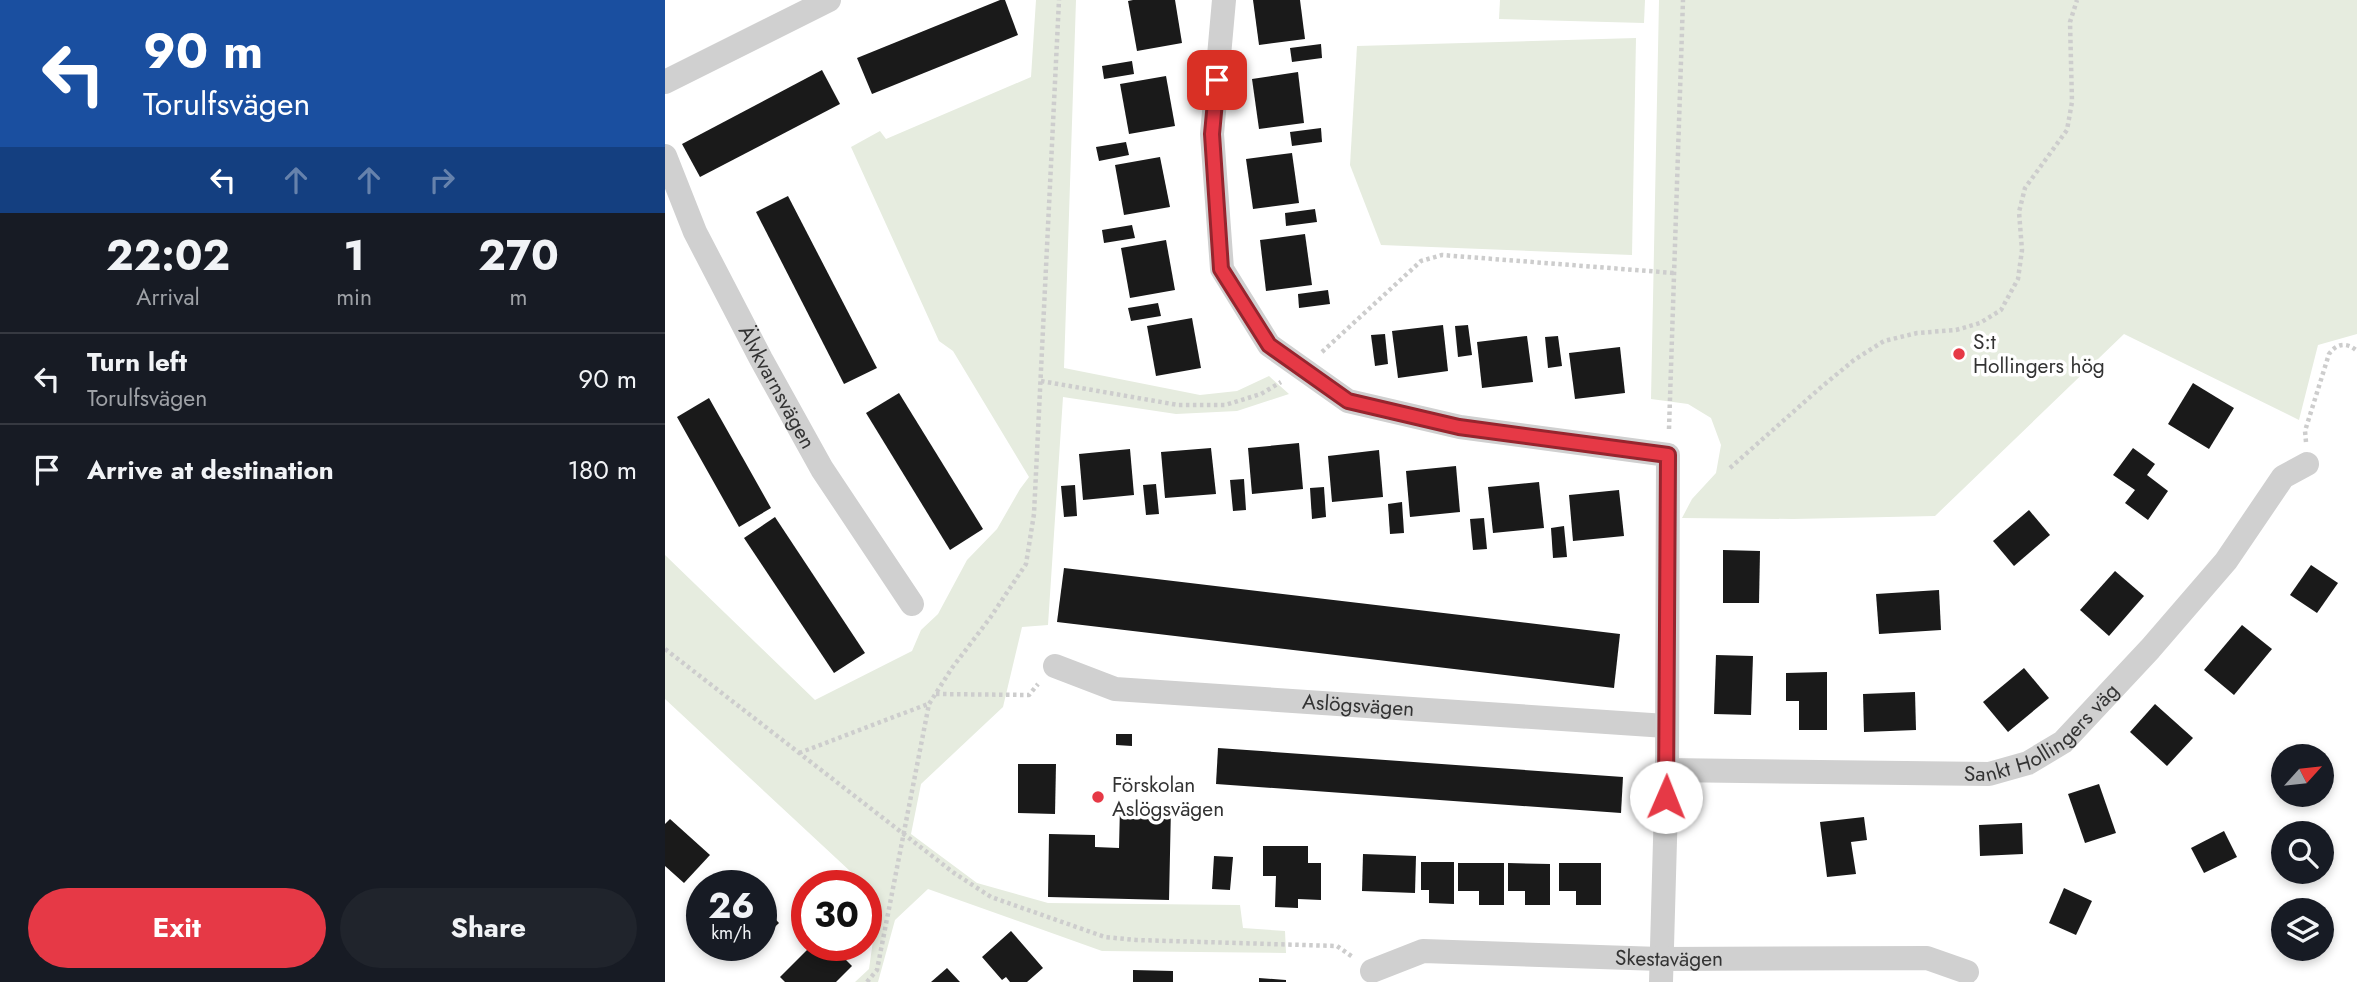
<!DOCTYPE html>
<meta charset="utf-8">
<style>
body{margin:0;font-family:Jost,sans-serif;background:#20242c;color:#f1f3f6;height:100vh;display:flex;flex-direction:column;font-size:26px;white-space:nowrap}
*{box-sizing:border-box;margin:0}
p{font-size:23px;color:#9ea1a6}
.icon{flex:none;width:38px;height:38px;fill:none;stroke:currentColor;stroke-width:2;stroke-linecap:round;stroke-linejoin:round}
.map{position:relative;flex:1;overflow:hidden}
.panel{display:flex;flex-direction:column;background:#171b24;width:665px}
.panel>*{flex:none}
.top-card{background:#1a4fa0;color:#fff;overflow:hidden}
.needle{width:46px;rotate:63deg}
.controls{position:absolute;left:1606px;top:744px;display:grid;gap:14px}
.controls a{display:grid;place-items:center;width:63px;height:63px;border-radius:50%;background:#171b24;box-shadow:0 4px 10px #0003;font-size:35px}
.speed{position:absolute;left:21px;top:870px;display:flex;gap:14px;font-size:35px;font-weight:700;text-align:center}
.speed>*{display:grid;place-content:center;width:91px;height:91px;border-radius:50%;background:#171b24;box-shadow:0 4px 10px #0003;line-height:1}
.speed small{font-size:18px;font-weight:400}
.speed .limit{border:10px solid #d22;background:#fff;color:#111}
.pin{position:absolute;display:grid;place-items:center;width:60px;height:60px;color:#fff;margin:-30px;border-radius:14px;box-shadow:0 4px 10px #0006}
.me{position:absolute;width:77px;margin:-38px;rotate:1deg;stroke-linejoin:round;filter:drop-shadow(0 0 5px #0008)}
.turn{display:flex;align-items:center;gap:24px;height:147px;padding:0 28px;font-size:32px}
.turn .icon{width:91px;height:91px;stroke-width:2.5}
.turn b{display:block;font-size:49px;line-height:60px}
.lanes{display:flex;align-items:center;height:66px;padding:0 28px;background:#0003;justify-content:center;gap:35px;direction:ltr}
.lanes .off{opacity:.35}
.eta{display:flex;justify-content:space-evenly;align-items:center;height:119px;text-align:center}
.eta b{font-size:42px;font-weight:700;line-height:49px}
.cta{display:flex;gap:14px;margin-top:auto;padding:14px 28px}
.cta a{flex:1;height:80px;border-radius:42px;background:#e63946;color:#fff;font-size:28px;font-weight:700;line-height:80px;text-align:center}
.cta a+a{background:#20242c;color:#f1f3f6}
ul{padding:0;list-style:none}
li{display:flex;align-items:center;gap:21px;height:91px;padding:0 28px;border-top:2px solid #363941}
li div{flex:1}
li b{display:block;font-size:26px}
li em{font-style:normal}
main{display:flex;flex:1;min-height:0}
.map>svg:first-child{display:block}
.green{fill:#e6ecdf}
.building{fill:#1a1a1a}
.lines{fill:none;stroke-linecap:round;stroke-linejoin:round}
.path{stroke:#cdcdcd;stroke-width:4.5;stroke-dasharray:3.5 3.5;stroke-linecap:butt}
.minor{stroke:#d0d0d0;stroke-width:24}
.route-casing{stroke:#96252e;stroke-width:18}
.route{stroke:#e63946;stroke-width:12}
.poi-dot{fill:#e63946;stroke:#fff;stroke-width:2.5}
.labels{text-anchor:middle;stroke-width:7;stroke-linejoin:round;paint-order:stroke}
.poi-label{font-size:21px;fill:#333;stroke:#fff;text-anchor:start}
.street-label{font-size:21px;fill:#333;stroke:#fff}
</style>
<main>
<section class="panel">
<div class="top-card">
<div class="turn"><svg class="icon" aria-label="left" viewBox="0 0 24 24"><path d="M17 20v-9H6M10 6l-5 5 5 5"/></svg><div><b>90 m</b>Torulfsvägen</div></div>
<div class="lanes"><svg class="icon" aria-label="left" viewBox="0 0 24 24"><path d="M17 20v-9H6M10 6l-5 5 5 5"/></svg><svg class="icon off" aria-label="ahead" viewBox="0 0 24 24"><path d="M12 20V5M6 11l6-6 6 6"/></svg><svg class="icon off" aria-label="ahead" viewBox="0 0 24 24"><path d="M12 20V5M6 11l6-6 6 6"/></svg><svg class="icon off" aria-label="right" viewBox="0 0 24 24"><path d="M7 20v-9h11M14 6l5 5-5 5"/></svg></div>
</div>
<div class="eta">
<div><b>22:02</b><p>Arrival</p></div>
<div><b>1</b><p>min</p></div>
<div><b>270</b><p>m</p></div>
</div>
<ul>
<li><svg class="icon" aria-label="left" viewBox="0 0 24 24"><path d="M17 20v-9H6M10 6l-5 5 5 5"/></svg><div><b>Turn left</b><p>Torulfsvägen</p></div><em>90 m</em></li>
<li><svg class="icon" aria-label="arrive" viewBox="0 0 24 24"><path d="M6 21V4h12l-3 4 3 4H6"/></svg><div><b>Arrive at destination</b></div><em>180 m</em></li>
</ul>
<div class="cta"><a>Exit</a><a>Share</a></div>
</section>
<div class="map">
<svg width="1692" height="982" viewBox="0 0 1692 982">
<rect width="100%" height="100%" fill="#fff"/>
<g class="green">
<path d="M371,0h40l-12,368 136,27 37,-4 32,-15 20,18 -52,17 -61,3 -113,-17 -15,228 -26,2 -19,80 -82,77 -10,50 66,49 71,20 192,2 3,23 42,3 1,22 -184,-2 -174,-62 -33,31 -17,62h-23l14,-13 10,-71 -214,-199v-144l150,145 97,-49 9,-21 17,-16 29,-54 30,-31 23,-40 9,-12 -76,-126 -14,-10 -88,-194 29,-16 6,8 145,-62z"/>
<path d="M835,0h145l-1,23 -145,-4z"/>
<path d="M994,0h698v334l-39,11 -19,75 -175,-86 -189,182 -142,3 -111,-1 10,-19 24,-26 5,-28 -10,-27 -23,-14 -37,-5z"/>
<path d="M971,38l-4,217 -251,-10 -31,-80 7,-119z"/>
</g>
<g class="building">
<path d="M335,0h5l13,35 -146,59 -15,-36z"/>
<path d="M468,0h42l7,43 -45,8 -9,-50z"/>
<path d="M588,0h47l5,39 -46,6z"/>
<path d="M656,44l1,14 -30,4 -2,-14z"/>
<path d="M467,61l2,13 -30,5 -2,-13z"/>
<path d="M157,70l18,34 -140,73 -18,-33z"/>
<path d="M633,72l6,51 -45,6 -7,-50z"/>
<path d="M501,76l9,50 -46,8 -9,-50z"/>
<path d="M656,128l1,14 -30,4 -2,-14z"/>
<path d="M461,142l3,13 -30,6 -3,-14z"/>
<path d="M627,153l7,50 -46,6 -7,-50z"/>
<path d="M495,157l10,50 -46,8 -9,-50z"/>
<path d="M123,196l89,172 -33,16 -88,-172z"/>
<path d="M650,209l2,13 -31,4 -1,-13z"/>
<path d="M467,225l3,13 -31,5 -2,-13z"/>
<path d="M640,234l7,51 -46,6 -6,-51z"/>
<path d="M501,240l9,50 -45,8 -9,-50z"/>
<path d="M663,290l2,14 -31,4 -1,-14z"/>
<path d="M493,303l3,13 -30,5 -3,-13z"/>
<path d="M527,318l9,50 -45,8 -9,-50z"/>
<path d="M778,325l5,46 -50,7 -6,-47z"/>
<path d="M803,325l4,30 -14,2 -3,-31z"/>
<path d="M720,334l3,30 -13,2 -4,-31z"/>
<path d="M862,336l6,46 -51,6 -5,-46z"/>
<path d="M893,336l4,30 -14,2 -3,-31z"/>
<path d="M955,347l5,46 -50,6 -6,-46z"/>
<path d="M1528,383l41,25 -25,41 -41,-25z"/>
<path d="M234,393l84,136 -33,21 -84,-137z"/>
<path d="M44,398l62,110 -32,19 -62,-110z"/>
<path d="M634,443l4,46 -51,5 -4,-46z"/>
<path d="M546,448l5,46 -51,4 -4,-46z"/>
<path d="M1468,448l22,16 -8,11 21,16 -20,29 -23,-17 10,-13 -22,-15z"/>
<path d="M465,449l4,46 -51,5 -4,-46z"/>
<path d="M714,450l4,47 -51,5 -4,-46z"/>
<path d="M791,466l4,46 -50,5 -4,-46z"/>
<path d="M579,479l2,31 -13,1 -3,-31z"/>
<path d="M874,482l5,46 -51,5 -5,-46z"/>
<path d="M491,484l3,30 -13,1 -3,-30z"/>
<path d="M410,485l2,31 -13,1 -3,-31z"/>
<path d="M659,487l2,30 -14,2 -2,-31z"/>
<path d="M954,490l5,46 -51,5 -4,-46z"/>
<path d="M737,502l2,31 -14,1 -2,-30z"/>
<path d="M1364,510l21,25 -36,31 -21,-25z"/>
<path d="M110,517l90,136 -31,20 -90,-135z"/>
<path d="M819,518l3,31 -14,1 -3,-31z"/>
<path d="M899,526l3,31 -14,1 -2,-30z"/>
<path d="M1058,550l37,1 -1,52h-36z"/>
<path d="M1646,565l27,18 -21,30 -27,-18z"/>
<path d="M399,568l556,66 -6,54 -557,-66z"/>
<path d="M1450,571l29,25 -35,40 -29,-26z"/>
<path d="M1274,590l2,40 -62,4 -3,-40z"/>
<path d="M1577,625l30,24 -38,46 -30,-25z"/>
<path d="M1051,655l37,1 -2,59 -37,-1z"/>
<path d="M1359,668l25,30 -41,34 -25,-30z"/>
<path d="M1162,672v58h-28v-29h-13v-28z"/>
<path d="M1250,692l1,38 -52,2 -1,-38z"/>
<path d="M1490,704l38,34 -26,28 -37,-34z"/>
<path d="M451,734h16v12l-16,-1z"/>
<path d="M553,748l405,29 -2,36 -405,-29z"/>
<path d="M353,764h38l-1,50 -37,-1z"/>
<path d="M1434,784l17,49 -31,10 -17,-49z"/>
<path d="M455,806l51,1 -2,93 -121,-3 1,-63 46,1v12l24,1z"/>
<path d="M1199,817l3,23 -16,2 5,32 -29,3 -7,-55z"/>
<path d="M5,819l40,36 -26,28 -19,-17v-42z"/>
<path d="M1357,823l1,31 -43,2 -1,-31z"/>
<path d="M1559,831l13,26 -33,16 -13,-25z"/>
<path d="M598,846h45v17h13v37l-23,-1v9l-23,-1 1,-31h-13z"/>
<path d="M698,854l53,2 -1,37 -53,-2z"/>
<path d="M549,856l19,1 -3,33 -18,-1z"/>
<path d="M756,862h33v42l-25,-1v-13h-8z"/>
<path d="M793,863h46v42h-25v-14h-21z"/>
<path d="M843,863l42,1v41h-25v-14h-17z"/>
<path d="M894,863h42v42h-25v-14h-17z"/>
<path d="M1399,888l28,13 -16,34 -27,-12z"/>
<path d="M96,904l18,19 -18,17z"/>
<path d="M346,931l32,37 -16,14h-17l-4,-5 -4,3 -20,-23z"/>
<path d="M147,945h19l21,21 -16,16h-51l-5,-5z"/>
<path d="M282,968l13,14h-29z"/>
<path d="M468,970l40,1v11h-40z"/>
<path d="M594,978l27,2v2h-27z"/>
</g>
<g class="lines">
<g class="path">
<path d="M657,352l99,-91 21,-6 232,18"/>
<path d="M376,381l137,24h47l36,-11 20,-12"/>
<path d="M1004,429l14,-429"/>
<path d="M1641,442l-1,-11 24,-77c8,-11 18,-12 28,-3"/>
<path d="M1065,468l89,-79 35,-29 30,-19 33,-8 39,-3 24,-7 21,-13 17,-31 4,-29 -3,-38 6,-24 42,-58 5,-28 -2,-80 7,-22"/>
<path d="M0,649l289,224 37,24 114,40 31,3 201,6 17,12"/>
<path d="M271,694l93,1 9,-11"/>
<path d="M134,753l129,-49"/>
<path d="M202,982l10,-12 52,-266 23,-36 38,-50 36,-54 8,-50 25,-514"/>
</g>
<g class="minor">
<path d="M559,0l-12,134 10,135 47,76 79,56 112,26 208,28 -1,315 -6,212"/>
<path d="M0,82l164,-82"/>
<path id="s1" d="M0,156l30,76 66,127 61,110 90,135"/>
<path id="s2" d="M390,666l60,23 551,37"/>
<path id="s3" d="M1002,770l322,4 39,-11 35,-21 87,-93 76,-88 57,-84 24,-13"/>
<path id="s4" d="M707,971l51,-20 237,8 267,-1 40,14"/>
</g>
</g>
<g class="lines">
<g class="route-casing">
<path id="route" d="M552,80l-5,54 9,135 48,76 79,56 111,26 209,28 -2,342"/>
</g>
<use href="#route" class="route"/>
</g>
<g class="poi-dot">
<circle cx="1294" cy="354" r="7"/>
<circle cx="433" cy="797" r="7"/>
</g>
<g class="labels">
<g class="poi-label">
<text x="1308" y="349">S:t<tspan x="1308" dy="24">Hollingers hög</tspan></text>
<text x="447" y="792">Förskolan<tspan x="447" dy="24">Aslögsvägen</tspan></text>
</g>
<g class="street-label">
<text dy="7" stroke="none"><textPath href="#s1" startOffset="257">Älvkvarnsvägen</textPath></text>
<text dy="7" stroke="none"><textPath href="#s2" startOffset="308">Aslögsvägen</textPath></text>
<text dy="7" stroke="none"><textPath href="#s3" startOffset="388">Sankt Hollingers väg</textPath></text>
<text dy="7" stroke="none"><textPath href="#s4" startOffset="301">Skestavägen</textPath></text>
</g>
</g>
</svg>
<div class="controls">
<a><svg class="needle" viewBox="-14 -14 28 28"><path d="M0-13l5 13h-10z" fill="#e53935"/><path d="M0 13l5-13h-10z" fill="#9ea1a6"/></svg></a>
<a><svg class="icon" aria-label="search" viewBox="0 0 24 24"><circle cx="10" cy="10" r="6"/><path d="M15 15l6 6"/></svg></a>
<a><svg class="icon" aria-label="layers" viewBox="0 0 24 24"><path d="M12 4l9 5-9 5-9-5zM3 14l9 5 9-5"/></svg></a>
</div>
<div class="speed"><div>26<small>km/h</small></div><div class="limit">30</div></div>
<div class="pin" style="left:552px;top:80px;background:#d93025"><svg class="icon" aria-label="arrive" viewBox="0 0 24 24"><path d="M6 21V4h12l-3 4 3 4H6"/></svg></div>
<svg class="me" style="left:1001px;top:797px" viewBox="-20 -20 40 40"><circle r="19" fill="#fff"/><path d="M0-13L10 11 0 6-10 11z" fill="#e63946"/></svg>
</div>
</main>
